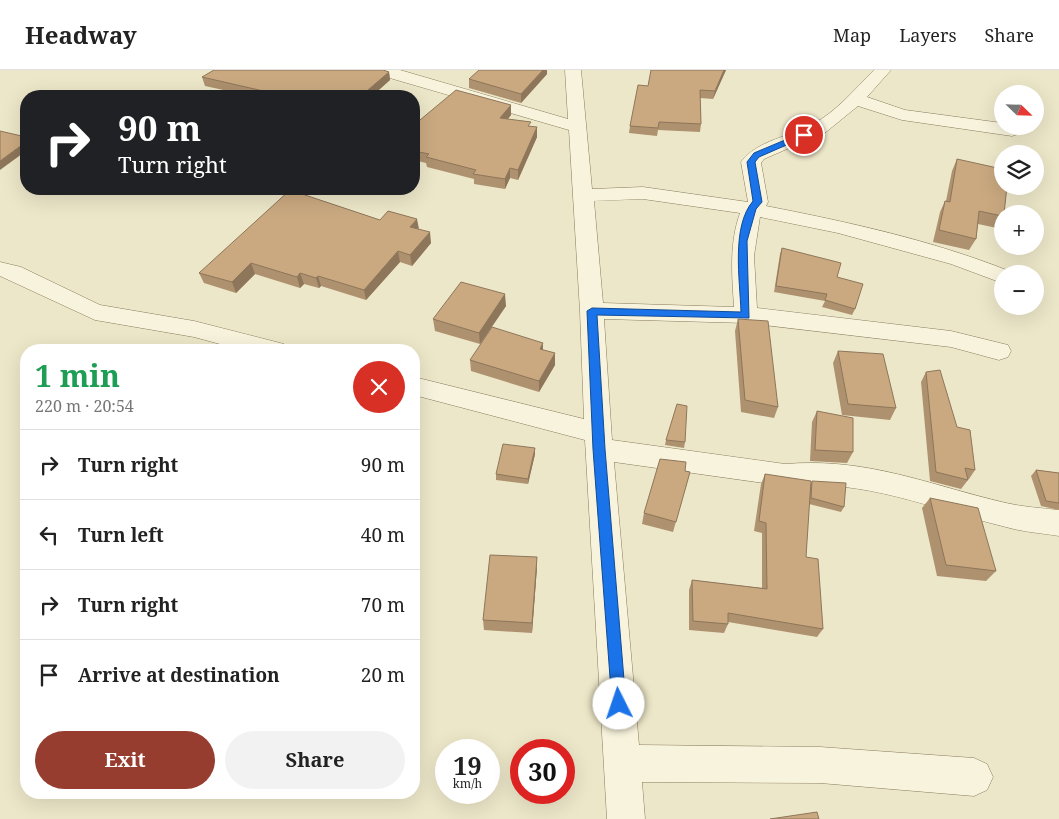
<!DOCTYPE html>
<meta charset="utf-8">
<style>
body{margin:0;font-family:"Noto Serif",serif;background:#f2f2f2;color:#222;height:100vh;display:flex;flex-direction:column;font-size:19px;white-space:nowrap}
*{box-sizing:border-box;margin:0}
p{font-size:16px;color:#767676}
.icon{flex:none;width:28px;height:28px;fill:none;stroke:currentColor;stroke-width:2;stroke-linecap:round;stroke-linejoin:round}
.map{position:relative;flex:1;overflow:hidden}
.sheet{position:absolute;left:20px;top:274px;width:400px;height:455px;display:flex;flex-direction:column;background:#fff;border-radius:20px;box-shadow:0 5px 20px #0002}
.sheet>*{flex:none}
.top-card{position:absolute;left:20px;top:20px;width:400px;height:105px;border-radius:20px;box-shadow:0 5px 20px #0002;background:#202124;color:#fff;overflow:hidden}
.needle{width:32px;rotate:113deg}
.fabs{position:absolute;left:994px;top:15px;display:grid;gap:10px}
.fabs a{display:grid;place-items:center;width:50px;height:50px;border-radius:50%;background:#fff;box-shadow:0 5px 20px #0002;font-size:25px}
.speed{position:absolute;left:435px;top:669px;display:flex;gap:10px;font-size:25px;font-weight:700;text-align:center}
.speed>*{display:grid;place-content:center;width:65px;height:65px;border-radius:50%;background:#fff;box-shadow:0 5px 20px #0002;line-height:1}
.speed small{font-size:12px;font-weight:400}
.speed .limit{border:8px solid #d22;background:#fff;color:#111}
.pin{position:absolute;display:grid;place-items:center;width:42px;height:42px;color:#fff;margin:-21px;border:2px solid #fff;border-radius:50%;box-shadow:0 1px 5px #0007}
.me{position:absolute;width:55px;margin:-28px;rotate:356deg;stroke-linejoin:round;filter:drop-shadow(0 0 4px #0008)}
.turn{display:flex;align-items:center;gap:18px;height:105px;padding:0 15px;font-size:22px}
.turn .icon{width:65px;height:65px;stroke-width:2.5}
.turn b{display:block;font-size:35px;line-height:42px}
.round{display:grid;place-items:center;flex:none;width:52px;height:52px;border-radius:26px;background:#f2f2f2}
.summary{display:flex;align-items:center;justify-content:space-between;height:85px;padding:0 15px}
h1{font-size:30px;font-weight:700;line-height:38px;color:#1e9e55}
.action{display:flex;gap:10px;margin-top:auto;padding:10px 15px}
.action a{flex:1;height:58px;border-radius:30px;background:#963d30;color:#fff;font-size:20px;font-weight:700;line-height:58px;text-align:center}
.action a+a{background:#f2f2f2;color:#222}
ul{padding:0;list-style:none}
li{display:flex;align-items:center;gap:15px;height:70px;padding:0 15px;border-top:1px solid #e0e0e0}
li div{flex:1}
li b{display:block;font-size:19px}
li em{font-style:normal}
header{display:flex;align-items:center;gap:30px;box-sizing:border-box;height:70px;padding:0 25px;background:#fff;border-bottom:1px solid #e0e0e0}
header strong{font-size:24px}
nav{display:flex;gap:28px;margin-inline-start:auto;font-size:18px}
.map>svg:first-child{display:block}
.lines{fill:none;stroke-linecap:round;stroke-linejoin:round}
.minor-casing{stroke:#897b5e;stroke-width:1}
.minor{fill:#f8f3dc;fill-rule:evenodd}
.wall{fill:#ae916e}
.shaded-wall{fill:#8d765a}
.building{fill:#caa980;stroke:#8d765a}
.route{fill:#1a73e8;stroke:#114b97}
</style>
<header>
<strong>Headway</strong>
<nav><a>Map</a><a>Layers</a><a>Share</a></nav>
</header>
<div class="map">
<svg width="1059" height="749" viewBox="0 0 1059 749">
<rect width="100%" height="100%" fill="#ede7c9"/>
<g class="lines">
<g class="minor-casing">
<g id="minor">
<path d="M374,0h26l168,49 -3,-49h16l11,119 51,-2 105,15 -7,-40c16,-22 49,-25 72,-38 23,-12 42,-35 61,-54h17l-24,27 38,13 97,13v3h17l2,4 -3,4 -6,2 -110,-16 -44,-14 -32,26 -62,27 -3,4 7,39 -2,4c82,16 165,34 243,65l2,3h-9v9l-51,-19 -113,-31 -78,-16 -6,39 3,52 194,23 57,14 3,6 -3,6 -9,3 -48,-13 -205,-24 -142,-4 8,121 173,24c82,-7 144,21 221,39 17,4 35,5 53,7v26c-18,-3 -36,-4 -53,-9 -78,-19 -139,-48 -221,-41l-171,-24 25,283 181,2 154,11 13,6 6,13 -6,13 -13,6 -154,-13 -178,-1 3,37h-38l-22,-379 -171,-45v-18l170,42 -4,-108 -11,-181 -193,-56zM643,129l97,14c-11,31 -8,62 -6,94l-131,-4 -9,-102z"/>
<path d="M0,192l21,5 79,38 94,16 90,23 3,6h-45l-48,-13 -99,-17 -95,-44z"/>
</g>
</g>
<use href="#minor" class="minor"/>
</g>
<g class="wall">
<path d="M726,0l-13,29 -13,-1 1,26 -1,8 -42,-2 -1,6 -28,-3 1,-7 18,-40z"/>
<path d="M389,2l1,8 -18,16h-121l-46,-10 -3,-9z"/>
<path d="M547,4l-26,29 -52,-15v-9z"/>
<path d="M511,35v10l-3,4 23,8h6v10l-19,43 -8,-2 -5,11 -31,-5v-5l-47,-12 -1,-4 -12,-3v-35z"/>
<path d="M957,89l45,55v4l-5,10 -19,-4 -2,15 -7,11 -36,-8 7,-30 5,-11h1l6,-30z"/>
<path d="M380,150l39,9 12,14 -19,23 -12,-4 -34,38 -45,-14 -2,2 -15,-4 -4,4 -45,-14 -19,19 -32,-10 -5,-10z"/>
<path d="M782,178l55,29 18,32 -3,6 -30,-8 3,-6 -51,-9 6,-38z"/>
<path d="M506,236l-26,38 -45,-13 -2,-12z"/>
<path d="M738,249l40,88 -4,11 -33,-6 -6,-81z"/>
<path d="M543,273v7l12,15 -16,27 -68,-21 -1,-11z"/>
<path d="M838,281l58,57 -6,12 -48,-5 -9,-52z"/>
<path d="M926,302l31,55 18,43 -6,9h-1v1l-7,9 -31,-8 -9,-99z"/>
<path d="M817,341l36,41 -6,11 -37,-2 2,-39z"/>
<path d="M666,370l19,2 -1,6 -19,-3z"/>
<path d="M535,384l-7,30 -32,-4v-6z"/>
<path d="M1036,400l23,3v37l-18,-4 -10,-30z"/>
<path d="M685,401l5,1 -17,60 -31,-8 2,-11z"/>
<path d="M765,404l46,10 1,-3 32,26 -3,5 -32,-8 -3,53 17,72 -6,8 -89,-15v2l-4,9 -35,-3v-40l3,-10 70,8v-55l-8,-2 7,-47z"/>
<path d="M930,428l66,73 -10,10 -49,-5 -15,-68z"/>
<path d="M537,497l-5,66 -48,-3 -1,-10z"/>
</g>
<g class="shaded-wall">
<path d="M543,0h4v4l-26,29v-9z"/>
<path d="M724,0h2l-13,29 2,-8z"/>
<path d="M389,2l1,8 -18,16h-11z"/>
<path d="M511,35v10l-11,13v-10z"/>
<path d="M537,57v10l-19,43v-10z"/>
<path d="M26,72v9l-26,19v-9z"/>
<path d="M510,98v10l-5,11v-10z"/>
<path d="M417,149l2,10 -9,-2z"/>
<path d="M430,162l1,11 -19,23 -2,-11z"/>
<path d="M398,181l2,11 -34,38 -2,-10z"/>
<path d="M251,193l4,11 -19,19 -4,-11z"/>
<path d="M300,203l4,11 -4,4 -3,-11z"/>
<path d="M318,206l3,10 -2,2 -3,-10z"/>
<path d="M505,224l1,12 -26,38 -1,-11z"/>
<path d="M543,273v11l-3,-5z"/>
<path d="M555,283v12l-16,27v-11z"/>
<path d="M535,378v6l-7,30v-5z"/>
<path d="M537,487v10l-5,66v-10z"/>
</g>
<g class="building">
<path d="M214,0h169l6,2 -28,24h-76l-83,-19z"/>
<path d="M479,0h64l-22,24 -52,-15z"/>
<path d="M651,0h73l-9,21 -15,-1 1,34 -42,-2 -1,6 -28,-2 8,-41 10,1z"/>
<path d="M456,20l55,15 -11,13 31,4 -3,4 9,1 -19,43 -8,-2 -5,11 -32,-5 3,-4 -50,-13 3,-3 -15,-3v-26z"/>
<path d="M0,61l26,6v5l-26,19z"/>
<path d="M957,89l45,10v17h5l-3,28h-2v2l-23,-5 -3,28 -37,-9 6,-29 5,1z"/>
<path d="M290,120l90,30 8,-9 29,8 -7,8 20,5 -20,23 -12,-4 -34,39 -46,-14 -2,2 -16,-5 -3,4 -46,-14 -19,19 -33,-9z"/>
<path d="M782,178l59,15 -4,14 26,7 -8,25 -30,-9 2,-6 -51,-8z"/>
<path d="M461,212l44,12 -26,39 -46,-14z"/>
<path d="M738,249l30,2 10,86 -33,-7z"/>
<path d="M492,257l51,16 -3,6 15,4 -16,28 -69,-21z"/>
<path d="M95,276l12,4h-17z"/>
<path d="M838,281l45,3 13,54 -48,-4z"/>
<path d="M940,300l17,57 13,3 5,40 -10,-2 3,12 -32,-8 -10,-100z"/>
<path d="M677,334l10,2 -2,36 -19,-2z"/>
<path d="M817,341l36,7v34l-38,-2z"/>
<path d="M503,374l32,4 -7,31 -32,-5z"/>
<path d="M660,389l26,3 -1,9 5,1 -14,50 -32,-9z"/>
<path d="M1036,400l23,3v30l-13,-2z"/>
<path d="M765,404l46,7 -5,76 12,2 5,70 -95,-16v11l-35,-3 -1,-41 75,9 -1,-66 -7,-2z"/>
<path d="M812,411l34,2 -2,24 -33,-9z"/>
<path d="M930,428l48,10 18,63 -50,-6z"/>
<path d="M490,485l47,2 -5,66 -49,-3z"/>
<path d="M817,742l2,7h-49z"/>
</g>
<path class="route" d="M804,62l4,3 -1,1 -48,21 -4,5 7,40 -6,7 -9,32 2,77 -152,-3 8,134 21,255 -2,6 -5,2 -5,-2 -2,-6 -19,-255 -6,-138 5,-3 149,4c-1,-32 -10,-85 12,-111l-6,-39 7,-9z"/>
</svg>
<div class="fabs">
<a><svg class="needle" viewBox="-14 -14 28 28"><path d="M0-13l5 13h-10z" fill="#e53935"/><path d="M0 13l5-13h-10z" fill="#767676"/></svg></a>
<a><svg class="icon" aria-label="layers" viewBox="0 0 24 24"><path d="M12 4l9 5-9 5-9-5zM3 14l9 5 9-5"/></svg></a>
<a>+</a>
<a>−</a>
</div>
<div class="speed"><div>19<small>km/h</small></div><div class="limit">30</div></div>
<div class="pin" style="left:804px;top:65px;background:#d93025"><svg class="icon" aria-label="arrive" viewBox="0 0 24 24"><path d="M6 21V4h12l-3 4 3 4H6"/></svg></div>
<svg class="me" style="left:619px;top:634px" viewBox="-20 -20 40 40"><circle r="19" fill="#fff"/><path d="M0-13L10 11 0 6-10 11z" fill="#1a73e8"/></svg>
<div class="top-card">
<div class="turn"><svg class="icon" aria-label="right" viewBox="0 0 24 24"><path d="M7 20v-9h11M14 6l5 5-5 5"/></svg><div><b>90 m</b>Turn right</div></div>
</div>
<section class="sheet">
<div class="summary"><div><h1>1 min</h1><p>220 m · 20:54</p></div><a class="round" style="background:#d93025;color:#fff"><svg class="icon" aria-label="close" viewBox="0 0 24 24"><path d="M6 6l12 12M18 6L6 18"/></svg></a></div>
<ul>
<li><svg class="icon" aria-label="right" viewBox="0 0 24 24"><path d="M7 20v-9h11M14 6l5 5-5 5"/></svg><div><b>Turn right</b></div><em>90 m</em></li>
<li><svg class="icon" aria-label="left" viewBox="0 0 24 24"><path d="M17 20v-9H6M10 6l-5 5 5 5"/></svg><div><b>Turn left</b></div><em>40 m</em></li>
<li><svg class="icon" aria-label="right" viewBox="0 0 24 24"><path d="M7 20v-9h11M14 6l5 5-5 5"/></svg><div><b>Turn right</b></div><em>70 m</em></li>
<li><svg class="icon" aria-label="arrive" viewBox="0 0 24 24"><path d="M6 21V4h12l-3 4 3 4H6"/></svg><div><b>Arrive at destination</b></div><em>20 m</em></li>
</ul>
<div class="action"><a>Exit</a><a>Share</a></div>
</section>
</div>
